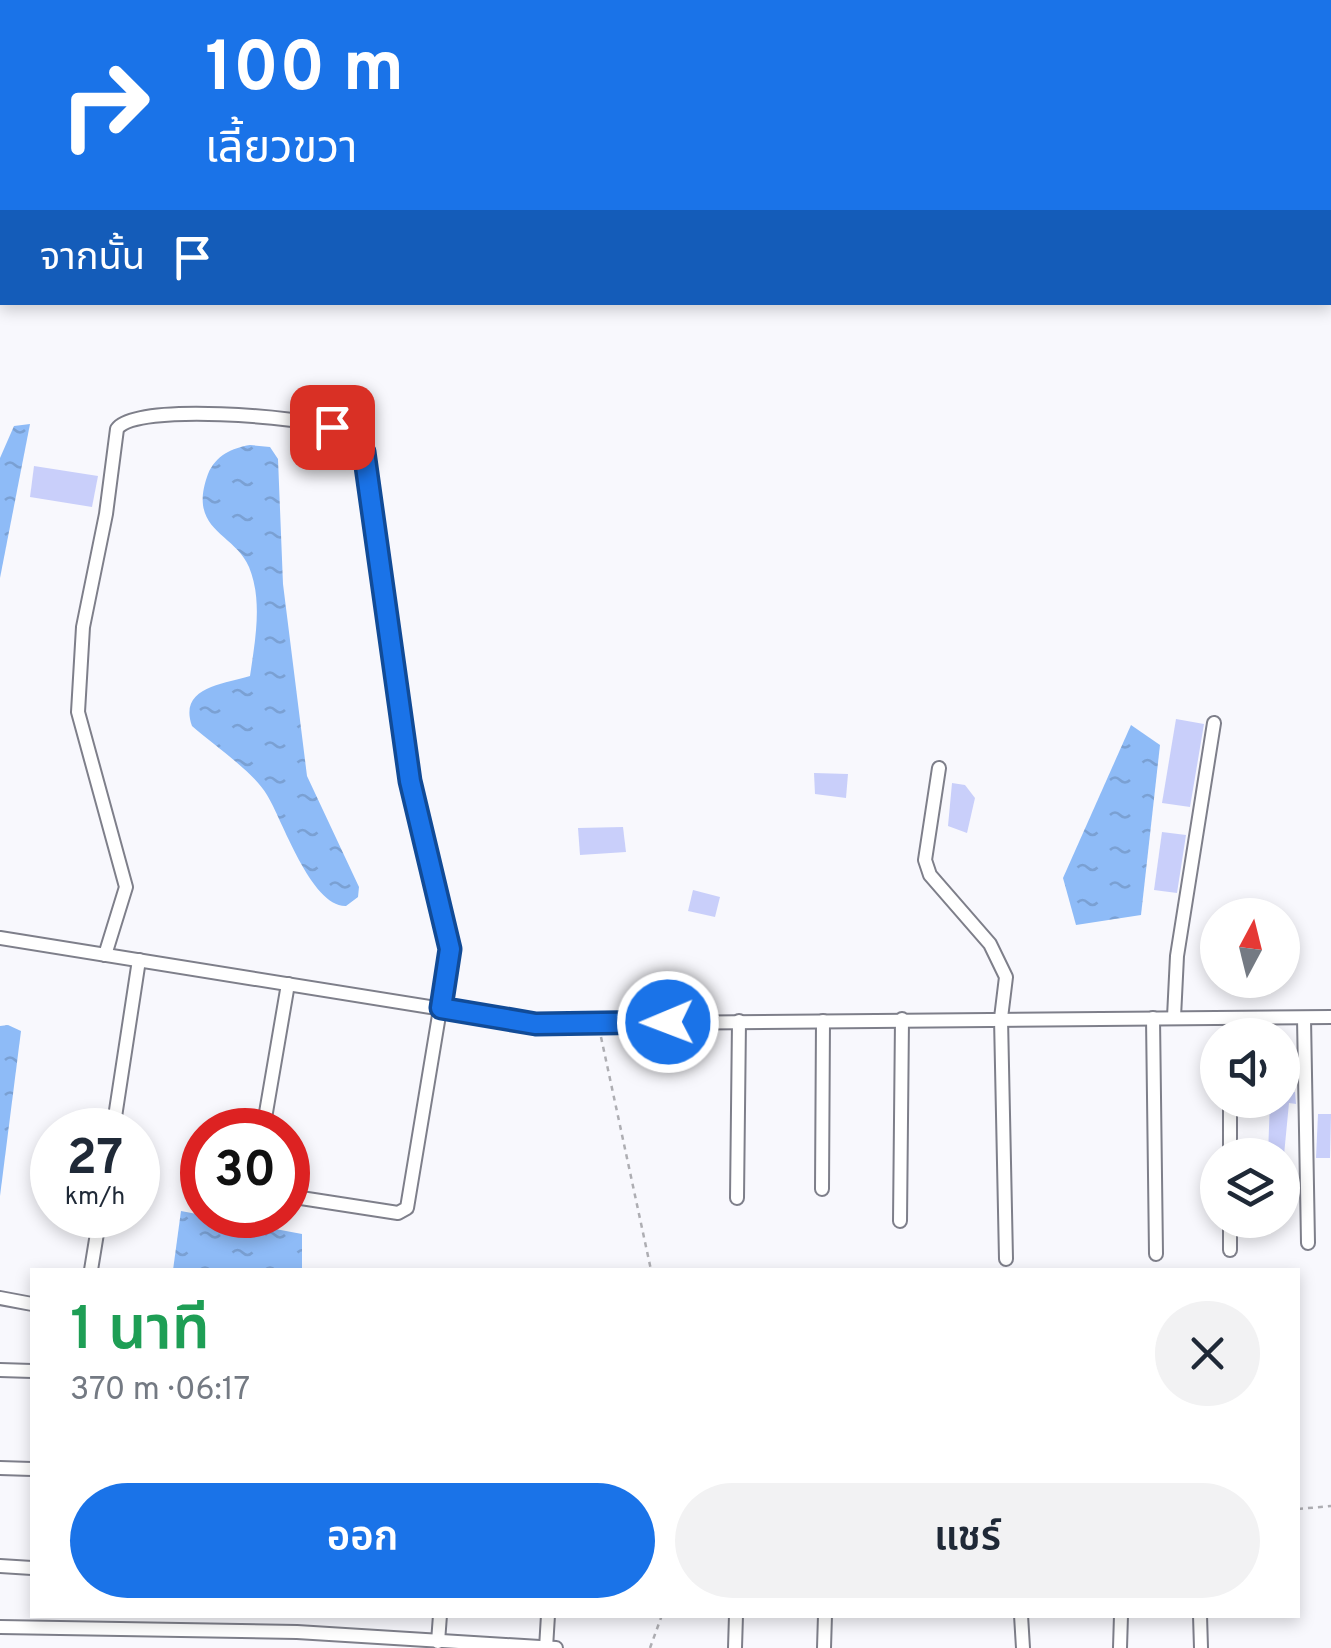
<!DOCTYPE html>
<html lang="th">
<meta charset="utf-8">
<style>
body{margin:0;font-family:Overpass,"Noto Sans Thai",sans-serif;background:#f2f2f3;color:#1f2937;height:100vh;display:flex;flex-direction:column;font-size:38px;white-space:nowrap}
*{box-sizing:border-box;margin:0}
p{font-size:32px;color:#747a83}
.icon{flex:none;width:55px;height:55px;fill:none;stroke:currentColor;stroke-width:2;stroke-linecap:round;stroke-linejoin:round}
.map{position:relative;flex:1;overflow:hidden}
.sheet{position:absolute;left:30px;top:1268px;width:1270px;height:350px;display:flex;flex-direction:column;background:#fff;border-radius:0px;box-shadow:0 5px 15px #0003}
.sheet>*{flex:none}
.hud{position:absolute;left:0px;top:0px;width:1332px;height:305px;box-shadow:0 5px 15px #0003;background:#1a73e8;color:#fff;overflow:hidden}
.needle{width:65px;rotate:7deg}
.tools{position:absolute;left:1200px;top:898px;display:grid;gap:20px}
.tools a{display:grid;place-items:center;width:100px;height:100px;border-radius:50%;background:#fff;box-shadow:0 5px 15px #0003;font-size:50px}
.speed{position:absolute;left:30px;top:1108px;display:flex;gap:20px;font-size:50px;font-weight:700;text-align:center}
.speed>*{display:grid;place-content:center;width:130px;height:130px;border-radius:50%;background:#fff;box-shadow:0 5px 15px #0003;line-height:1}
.speed small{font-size:25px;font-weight:400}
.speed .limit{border:15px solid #d22;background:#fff;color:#111}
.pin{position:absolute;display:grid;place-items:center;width:85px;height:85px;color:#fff;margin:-42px;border-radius:20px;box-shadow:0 5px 15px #0006}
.me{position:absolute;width:110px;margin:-55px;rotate:269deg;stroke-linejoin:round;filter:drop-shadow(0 0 8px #0008)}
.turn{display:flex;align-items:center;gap:35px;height:210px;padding:0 40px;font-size:45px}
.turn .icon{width:130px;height:130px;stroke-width:2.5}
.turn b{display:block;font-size:70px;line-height:85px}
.then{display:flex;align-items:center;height:95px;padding:0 40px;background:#0003;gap:20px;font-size:38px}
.round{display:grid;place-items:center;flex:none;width:105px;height:105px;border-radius:52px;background:#f2f2f3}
.overview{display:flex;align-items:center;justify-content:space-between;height:170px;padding:0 40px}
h1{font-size:60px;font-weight:600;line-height:75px;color:#1e9e55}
.action{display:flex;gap:20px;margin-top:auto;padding:20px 40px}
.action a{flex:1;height:115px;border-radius:60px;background:#1a73e8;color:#fff;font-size:40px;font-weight:600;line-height:115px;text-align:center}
.action a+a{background:#f2f2f3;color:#1f2937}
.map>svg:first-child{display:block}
.water{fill:url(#water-ripples)}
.building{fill:#c9cffa}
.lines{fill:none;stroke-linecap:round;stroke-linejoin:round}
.lane-casing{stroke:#7e7f8a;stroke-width:10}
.street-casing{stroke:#7e7f8a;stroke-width:16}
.path{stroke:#aeaeb3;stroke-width:2.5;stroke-dasharray:5 5;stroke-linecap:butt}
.lane{stroke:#fff;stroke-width:6}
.street{stroke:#fff;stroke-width:12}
.route-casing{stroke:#114b97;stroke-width:25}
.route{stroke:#1a73e8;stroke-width:18}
</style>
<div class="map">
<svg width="1331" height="1648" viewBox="0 0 1331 1648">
<defs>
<pattern id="water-ripples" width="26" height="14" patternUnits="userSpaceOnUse" patternTransform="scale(2.5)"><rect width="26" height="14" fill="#8ebbf7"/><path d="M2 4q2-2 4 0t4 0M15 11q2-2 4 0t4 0" fill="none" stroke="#7aa0d3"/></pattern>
</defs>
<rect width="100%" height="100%" fill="#f8f8fd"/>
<g class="water">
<path d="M30,424l-30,154v-120l14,-32z"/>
<path d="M250,445l20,2 8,12 5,125 24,192 52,111 -1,10 -12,9c-35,1 -64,-87 -79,-111 -13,-23 -55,-51 -75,-69 -14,-39 32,-42 58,-50 5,-35 13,-75 -1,-109 -15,-35 -62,-36 -41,-93 8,-19 24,-26 42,-29z"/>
<path d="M1131,725l29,20 -19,170 -65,10 -13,-47z"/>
<path d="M8,1025l13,6 -21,165v-170z"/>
<path d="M181,1211l121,23v36h-129z"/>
</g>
<g class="building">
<path d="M34,466l64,10 -6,31 -62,-10z"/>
<path d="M1176,719l28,5 -14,83 -28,-4z"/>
<path d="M814,773l34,1 -2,24 -31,-4z"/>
<path d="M952,783l13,2 10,13 -8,35 -19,-7z"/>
<path d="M623,827l3,25 -46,3 -2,-27z"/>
<path d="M1162,832l24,3 -9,58 -23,-3z"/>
<path d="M693,890l27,7 -5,20 -27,-6z"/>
<path d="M1282,1091l13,1 1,12 -7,-1 -5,52h-16l2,-55h12z"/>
<path d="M1318,1114h13l-1,44h-14z"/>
</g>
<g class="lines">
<g class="lane-casing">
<path id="lane" d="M1044,2v-2"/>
</g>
<g class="street-casing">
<g id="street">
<path d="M743,0l21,2"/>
<path d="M710,2l1,-2"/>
<path d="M1330,127h1"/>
<path d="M939,768l-14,92 5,15 60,69 16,33 -5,41 5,241"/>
<path d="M0,938l536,86 795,-7"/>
<path d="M105,955l21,-68 -48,-175 5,-85 23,-113 11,-85c19,-27 185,-12 219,-1 13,5 20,13 28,25l46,328 40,168 -43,259 -9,5 -110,-17"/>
<path d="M1174,1017l3,-61 37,-233"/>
<path d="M1153,1018l3,236"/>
<path d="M1304,1018l4,225"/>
<path d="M113,1130l26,-170"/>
<path d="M263,1130l25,-146"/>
<path d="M1230,1155v-55"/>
<path d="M822,1189l1,-168"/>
<path d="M737,1198l2,-177"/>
<path d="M900,1221l2,-202"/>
<path d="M1230,1250v-30"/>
<path d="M91,1270l9,-55"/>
<path d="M0,1298l32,6"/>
<path d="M0,1370l32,1"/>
<path d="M0,1468l32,1"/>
<path d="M0,1566l32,2"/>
<path d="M1021,1615l2,33"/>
<path d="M1200,1615l1,33"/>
<path d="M0,1627l297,5 259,16"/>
<path d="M438,1642l2,-27"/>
<path d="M546,1648l2,-33"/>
<path d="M735,1648l1,-33"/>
<path d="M824,1648l1,-33"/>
<path d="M1120,1648l1,-33"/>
</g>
</g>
<g class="path">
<path d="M0,137l2,-1"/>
<path d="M601,1037l50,233"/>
<path d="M1298,1509l33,-3"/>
<path d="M650,1648l12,-33"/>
</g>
<use href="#lane" class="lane"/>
<use href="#street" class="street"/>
</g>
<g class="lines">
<g class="route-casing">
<path id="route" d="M332,427l23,12 9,13 46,329 40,168 -9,59 95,16 132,-2"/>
</g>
<use href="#route" class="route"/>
</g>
</svg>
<div class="tools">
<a><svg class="needle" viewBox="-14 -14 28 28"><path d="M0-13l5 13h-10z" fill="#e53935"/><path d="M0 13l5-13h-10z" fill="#747a83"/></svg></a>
<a><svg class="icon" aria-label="sound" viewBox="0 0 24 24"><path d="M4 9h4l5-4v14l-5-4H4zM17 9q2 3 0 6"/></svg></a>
<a><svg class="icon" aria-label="layers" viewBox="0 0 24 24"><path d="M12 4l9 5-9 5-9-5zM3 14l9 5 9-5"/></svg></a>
</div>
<div class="speed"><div>27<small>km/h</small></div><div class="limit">30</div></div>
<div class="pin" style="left:332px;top:427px;background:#d93025"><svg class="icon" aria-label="arrive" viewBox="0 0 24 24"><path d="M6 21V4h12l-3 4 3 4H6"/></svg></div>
<svg class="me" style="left:668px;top:1022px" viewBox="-20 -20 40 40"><circle r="17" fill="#1a73e8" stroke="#fff" stroke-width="3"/><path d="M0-11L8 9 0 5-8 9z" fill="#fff"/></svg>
<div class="hud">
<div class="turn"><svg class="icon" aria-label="right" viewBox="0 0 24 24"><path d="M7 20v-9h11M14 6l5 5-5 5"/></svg><div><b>100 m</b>เลี้ยวขวา</div></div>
<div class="then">จากนั้น<svg class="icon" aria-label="arrive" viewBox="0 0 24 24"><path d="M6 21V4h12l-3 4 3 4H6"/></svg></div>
</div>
<section class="sheet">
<div class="overview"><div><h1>1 นาที</h1><p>370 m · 06:17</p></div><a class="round"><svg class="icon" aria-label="close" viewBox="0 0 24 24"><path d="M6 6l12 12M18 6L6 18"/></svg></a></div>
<div class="action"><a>ออก</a><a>แชร์</a></div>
</section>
</div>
